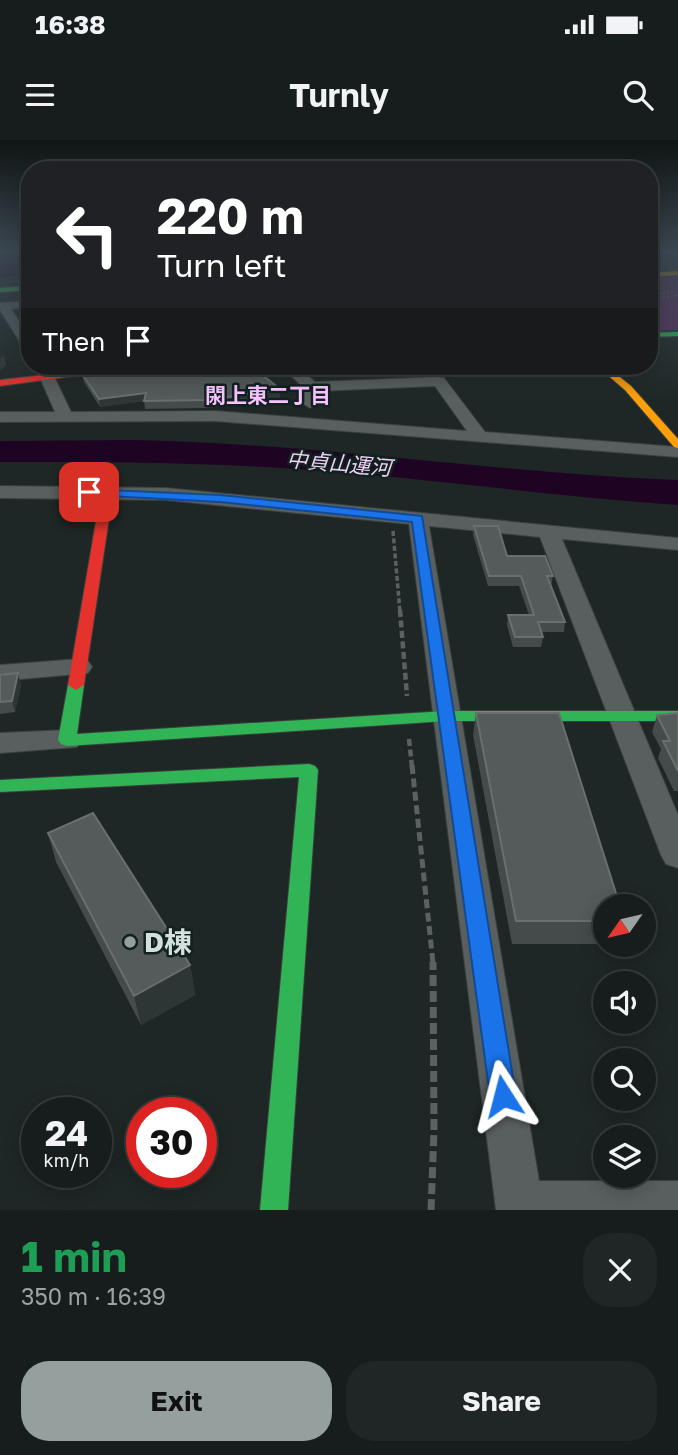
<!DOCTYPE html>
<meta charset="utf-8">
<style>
body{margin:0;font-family:"Golos Text","Noto Sans JP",sans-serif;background:#1f2625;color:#f1f3f6;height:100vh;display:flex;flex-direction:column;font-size:26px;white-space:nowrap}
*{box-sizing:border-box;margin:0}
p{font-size:23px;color:#9ea2a3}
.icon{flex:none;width:38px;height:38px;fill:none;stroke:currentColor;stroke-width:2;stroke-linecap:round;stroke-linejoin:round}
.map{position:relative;height:1070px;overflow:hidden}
.panel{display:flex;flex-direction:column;background:#161d1c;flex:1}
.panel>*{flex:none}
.guide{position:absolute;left:21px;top:21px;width:637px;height:214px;border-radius:28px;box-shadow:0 4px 18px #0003,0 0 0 2px #353b3b;background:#202124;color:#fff;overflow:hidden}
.needle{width:46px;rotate:236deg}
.fabs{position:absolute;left:593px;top:754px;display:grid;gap:14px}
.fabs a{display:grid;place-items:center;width:63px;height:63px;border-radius:50%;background:#161d1c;box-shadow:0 4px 18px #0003,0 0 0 2px #353b3b;font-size:35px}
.speed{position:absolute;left:21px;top:957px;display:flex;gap:14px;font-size:35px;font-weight:700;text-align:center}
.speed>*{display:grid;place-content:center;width:91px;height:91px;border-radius:50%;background:#161d1c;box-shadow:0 4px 18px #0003,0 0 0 2px #353b3b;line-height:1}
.speed small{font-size:18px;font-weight:400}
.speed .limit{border:10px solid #d22;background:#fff;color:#111}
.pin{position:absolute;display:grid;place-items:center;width:60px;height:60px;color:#fff;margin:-30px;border-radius:14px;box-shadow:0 4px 10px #0006}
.me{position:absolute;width:77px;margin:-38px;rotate:351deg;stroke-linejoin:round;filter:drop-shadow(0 0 5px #0008)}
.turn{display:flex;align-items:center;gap:24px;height:147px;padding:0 21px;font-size:32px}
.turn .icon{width:91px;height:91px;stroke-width:2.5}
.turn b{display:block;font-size:49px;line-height:60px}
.then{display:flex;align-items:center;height:66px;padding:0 21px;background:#0003;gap:14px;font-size:26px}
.round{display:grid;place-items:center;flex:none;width:74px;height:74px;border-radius:28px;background:#1f2625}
.summary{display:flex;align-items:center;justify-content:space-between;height:119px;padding:0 21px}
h1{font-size:42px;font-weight:700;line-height:52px;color:#1e9e55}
.button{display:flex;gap:14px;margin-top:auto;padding:14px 21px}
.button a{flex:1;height:80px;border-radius:28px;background:#959f9d;color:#111;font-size:28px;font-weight:700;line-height:80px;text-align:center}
.button a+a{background:#1f2625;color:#f1f3f6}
.status{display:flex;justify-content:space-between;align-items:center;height:49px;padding:0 35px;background:#161d1c;direction:ltr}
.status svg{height:19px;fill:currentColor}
header{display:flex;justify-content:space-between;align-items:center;height:91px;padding:0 21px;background:#161d1c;font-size:32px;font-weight:700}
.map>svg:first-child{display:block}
.green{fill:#5c3063}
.water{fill:#1e0422}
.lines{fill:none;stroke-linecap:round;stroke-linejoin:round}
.street-casing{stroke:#39413f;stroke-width:2}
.fast-casing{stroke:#39413f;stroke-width:2}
.slow-casing{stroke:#39413f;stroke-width:2}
.jam-casing{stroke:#39413f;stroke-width:2}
.path-far5{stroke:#5b6160;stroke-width:2;stroke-dasharray:2.5 2;stroke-linecap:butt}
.path-far4{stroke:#5b6160;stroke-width:2.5;stroke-dasharray:3.5 2;stroke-linecap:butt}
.path-far3{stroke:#5b6160;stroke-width:3.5;stroke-dasharray:5 2.5;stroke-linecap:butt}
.path-far2{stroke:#5b6160;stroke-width:4.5;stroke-dasharray:7 3.5;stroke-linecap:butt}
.path-far1{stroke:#5b6160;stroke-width:5;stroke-dasharray:9 4.5;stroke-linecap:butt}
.path{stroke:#5b6160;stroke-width:7;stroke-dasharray:11 5;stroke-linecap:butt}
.street{fill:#585f5e;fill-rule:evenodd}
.fast{fill:#30b455;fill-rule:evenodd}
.slow{fill:#ff9f0a;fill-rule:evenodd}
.jam{fill:#e5322d;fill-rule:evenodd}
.wall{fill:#444b4a}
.shaded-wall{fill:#2e3635}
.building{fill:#545b5a;stroke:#68706e;stroke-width:2}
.route{fill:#1a73e8;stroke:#114b97;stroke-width:2}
.poi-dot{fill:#959f9d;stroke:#10211f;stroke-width:2.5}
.labels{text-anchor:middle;stroke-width:5;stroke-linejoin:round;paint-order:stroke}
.far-neighbourhood-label{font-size:21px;font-weight:bold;fill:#f7c2fe;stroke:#10211f}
.far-water-label{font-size:21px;font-style:italic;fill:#f0cff5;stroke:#10211f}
.near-poi-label{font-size:28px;font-weight:bold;fill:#d5dfdd;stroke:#10211f;text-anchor:start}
</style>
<div class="status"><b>16:38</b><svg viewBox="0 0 49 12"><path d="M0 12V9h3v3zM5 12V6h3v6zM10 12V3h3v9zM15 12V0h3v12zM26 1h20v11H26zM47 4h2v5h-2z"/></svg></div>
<header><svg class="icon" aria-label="menu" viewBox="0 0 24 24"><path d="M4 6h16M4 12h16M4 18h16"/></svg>Turnly<svg class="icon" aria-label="search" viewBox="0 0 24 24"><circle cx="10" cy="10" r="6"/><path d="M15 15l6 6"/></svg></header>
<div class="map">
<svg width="678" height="1070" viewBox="0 0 678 1070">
<rect width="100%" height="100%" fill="#1e2725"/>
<path class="green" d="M678,135v55l-29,1v-54z"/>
<g class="water">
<path d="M0,111h30v24l-30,2z"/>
<path d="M131,300c183,3 364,33 547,40v25c-132,-9 -264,-29 -397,-37 -94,-6 -187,-6 -281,-6v-21z"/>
</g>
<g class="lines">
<g class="street-casing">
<g id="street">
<path d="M30,161v6l-19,2 19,28v14l-5,-1 -25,-40v-7z"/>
<path d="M35,226h14l22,46 144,-1 252,20 -32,-45 -117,5v12l-8,5 -8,-5 2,-15 -23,-22h15l19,16 124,-5 5,1 41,54 193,15v10l-463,-36 -215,1v-10h55z"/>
<path d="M0,346l166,2 512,50v12l-116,-11 116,276v53l-12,-4 -5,-9 -121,-318 -111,-11 110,655h139v29h-182l-87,-686 -243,-24 -166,-2z"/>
<path d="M79,519l9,2 4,6 -4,6 -88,8v-16z"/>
<path d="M67,590l10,3 4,7 -4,7 -77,6v-20z"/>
</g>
</g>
<g class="fast-casing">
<g id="fast">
<path d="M30,146v4l-30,2v-4z"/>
<path d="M678,192v4l-29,1v-4z"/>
<path d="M76,540l8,5 -7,49 369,-23h232v10h-232l-379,25 -6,-2 -3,-4 10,-55z"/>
<path d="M309,624l6,2 3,4 -30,440h-28l39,-433 -299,15v-12z"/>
</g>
</g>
<g class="slow-casing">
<g id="slow">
<path d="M678,131v4l-29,2v-4z"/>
<path d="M597,226h9l25,20 47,53v9l-4,-1 -49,-57z"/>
</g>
</g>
<g class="jam-casing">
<g id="jam">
<path d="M124,226h23l-147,20v-6z"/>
<path d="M107,349l6,3 -29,193 -8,5 -8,-5 33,-193z"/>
</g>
</g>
<g class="path-far5">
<path d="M649,156l27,-5"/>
<path d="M649,161l29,-6"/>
<path d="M649,171l2,2"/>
</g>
<path class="path-far4" d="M650,172l6,7"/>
<path class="path-far3" d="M393,391l7,81"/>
<g class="path-far2">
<path d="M400,470l7,86"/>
<path d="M409,599l3,28"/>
</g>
<path class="path-far1" d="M412,625l21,198"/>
<path class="path" d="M431,1070l3,-79 -1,-169"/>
<use href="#street" class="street"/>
<use href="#fast" class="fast"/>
<use href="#slow" class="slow"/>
<use href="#jam" class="jam"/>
</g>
<g class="wall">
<path d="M142,227l129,7 -8,1 17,22 -71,11 -64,1 -1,-8 -44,6 -16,-25 -2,-8z"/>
<path d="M474,386l33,30 46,20 -2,10 14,36 -1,10h-22l1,5 -2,10h-28l-6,-22 1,-10h21l-10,-29h-31l-15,-51z"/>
<path d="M0,535l21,10 -6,27 -15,2z"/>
<path d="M476,573l130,193v38h-94l-39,-209z"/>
<path d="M678,573v78h-4l-16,-33 3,-9 -9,-17 5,-17z"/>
<path d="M48,693l142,132 5,30 -54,30 -85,-163z"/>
</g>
<g class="shaded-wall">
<path d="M4,215l2,10 -6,6v-12z"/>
<path d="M270,227l1,7 -16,3v-8z"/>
<path d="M280,249v8l-71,11 -1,-8z"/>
<path d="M146,253l1,8 -47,6 -1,-8z"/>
<path d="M18,533l3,12 -6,27 -3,-11z"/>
<path d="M190,825l5,30 -54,30 -7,-29z"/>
</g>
<g class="building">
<path d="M144,226h125l1,1 -15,2 25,20 -72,11 -64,1 2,-8 -47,6 -17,-25 60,-7z"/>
<path d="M474,386h24l9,30h38l8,20h-6l18,46h-27l5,15h-28l-7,-22h26l-13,-39h-32z"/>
<path d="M18,533l-6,28 -12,1v-27z"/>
<path d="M476,573h83l61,193h-14v15h-90z"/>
<path d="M678,573v58l-15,-30h7l-13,-26z"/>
<path d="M93,673l97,152 -56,31 -86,-163z"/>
</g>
<linearGradient id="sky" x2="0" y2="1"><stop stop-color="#101514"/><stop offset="0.43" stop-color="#3b4751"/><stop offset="1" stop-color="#3b4751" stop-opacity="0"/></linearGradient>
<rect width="678" height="261" fill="url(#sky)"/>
<path class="route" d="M85,349l135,6 202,21 94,580 -4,9 -9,4 -9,-4 -4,-9 -78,-574 -192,-20 -131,-7 -4,-1z"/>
<circle class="poi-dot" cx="130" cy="802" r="7"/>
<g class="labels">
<g class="far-neighbourhood-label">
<text x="268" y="263">閖上東二丁目</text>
</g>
<g class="far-water-label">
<text transform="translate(339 324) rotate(5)" y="7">中貞山運河</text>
</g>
<g class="near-poi-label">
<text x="144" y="812">D棟</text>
</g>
</g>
</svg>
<div class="fabs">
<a><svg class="needle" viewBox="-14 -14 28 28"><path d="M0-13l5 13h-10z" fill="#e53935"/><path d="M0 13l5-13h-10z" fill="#9ea2a3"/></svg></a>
<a><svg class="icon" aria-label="sound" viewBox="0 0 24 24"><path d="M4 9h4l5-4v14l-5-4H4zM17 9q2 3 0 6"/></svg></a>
<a><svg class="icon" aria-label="search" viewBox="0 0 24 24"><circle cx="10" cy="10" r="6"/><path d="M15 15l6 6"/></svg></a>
<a><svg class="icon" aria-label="layers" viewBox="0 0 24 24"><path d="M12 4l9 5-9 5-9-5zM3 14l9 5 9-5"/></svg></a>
</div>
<div class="speed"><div>24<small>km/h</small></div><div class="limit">30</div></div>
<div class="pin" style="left:89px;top:352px;background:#d93025"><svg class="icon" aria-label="arrive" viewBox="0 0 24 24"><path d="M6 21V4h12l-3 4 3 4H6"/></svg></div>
<svg class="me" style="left:503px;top:956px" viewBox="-20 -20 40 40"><path d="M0-17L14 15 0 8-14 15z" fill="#1a73e8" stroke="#fff" stroke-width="4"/></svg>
<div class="guide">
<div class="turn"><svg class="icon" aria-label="left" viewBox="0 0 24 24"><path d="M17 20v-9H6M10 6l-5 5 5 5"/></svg><div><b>220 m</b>Turn left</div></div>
<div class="then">Then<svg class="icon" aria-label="arrive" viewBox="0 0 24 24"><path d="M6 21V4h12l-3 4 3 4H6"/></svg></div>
</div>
</div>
<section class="panel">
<div class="summary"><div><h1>1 min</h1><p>350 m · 16:39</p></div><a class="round"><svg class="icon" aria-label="close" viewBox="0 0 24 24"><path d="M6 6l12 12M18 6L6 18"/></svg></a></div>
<div class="button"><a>Exit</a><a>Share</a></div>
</section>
